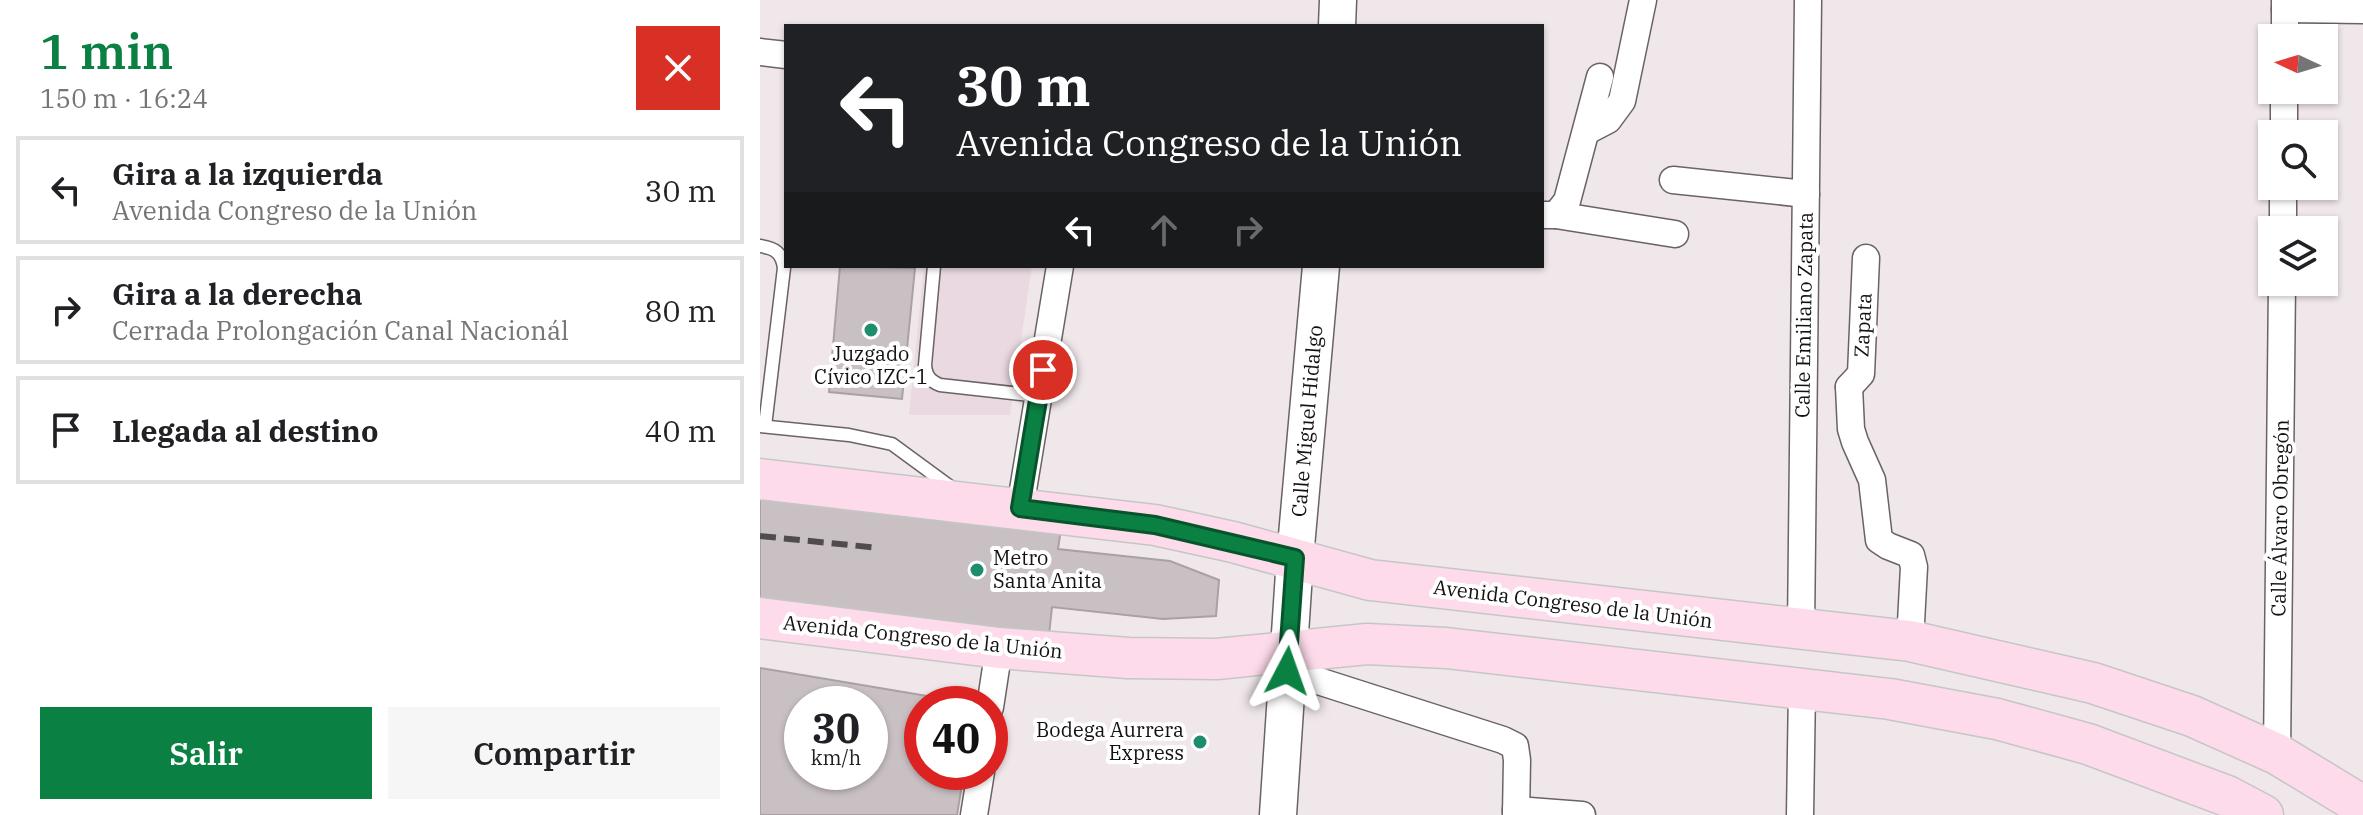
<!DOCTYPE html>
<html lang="es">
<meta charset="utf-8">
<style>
body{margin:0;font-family:"IBM Plex Serif",serif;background:#f6f6f6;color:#202124;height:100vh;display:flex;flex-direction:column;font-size:30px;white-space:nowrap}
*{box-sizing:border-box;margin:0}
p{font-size:26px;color:#757577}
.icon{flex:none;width:44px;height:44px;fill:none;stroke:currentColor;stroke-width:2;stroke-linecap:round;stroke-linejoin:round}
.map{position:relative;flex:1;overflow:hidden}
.details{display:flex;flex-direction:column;background:#fff;width:760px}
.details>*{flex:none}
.banner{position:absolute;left:24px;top:24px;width:760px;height:244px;border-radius:0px;box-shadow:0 2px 6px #0004;background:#202124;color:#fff;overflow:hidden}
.needle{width:52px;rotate:274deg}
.fabs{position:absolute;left:1498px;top:24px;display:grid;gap:16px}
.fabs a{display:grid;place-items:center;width:80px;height:80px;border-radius:0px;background:#fff;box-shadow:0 2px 6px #0004;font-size:40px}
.speed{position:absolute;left:24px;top:686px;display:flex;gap:16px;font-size:40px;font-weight:700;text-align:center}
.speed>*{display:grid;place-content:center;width:104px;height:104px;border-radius:50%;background:#fff;box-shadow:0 2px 6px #0004;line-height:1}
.speed small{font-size:20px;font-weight:400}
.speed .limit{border:12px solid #d22;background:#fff;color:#111}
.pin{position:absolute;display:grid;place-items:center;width:68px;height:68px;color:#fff;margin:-34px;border:4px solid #fff;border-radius:50%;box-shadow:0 2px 8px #0007}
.me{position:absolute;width:88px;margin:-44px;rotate:4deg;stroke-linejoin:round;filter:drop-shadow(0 0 6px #0008)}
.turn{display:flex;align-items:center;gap:28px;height:168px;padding:0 40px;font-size:36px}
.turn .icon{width:104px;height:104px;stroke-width:2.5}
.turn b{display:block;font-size:56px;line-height:68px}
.lanes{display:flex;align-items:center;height:76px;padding:0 40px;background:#0003;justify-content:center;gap:40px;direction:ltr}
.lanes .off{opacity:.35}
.round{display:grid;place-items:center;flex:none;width:84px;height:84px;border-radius:0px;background:#f6f6f6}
.summary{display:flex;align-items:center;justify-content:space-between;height:136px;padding:0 40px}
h1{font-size:48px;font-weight:600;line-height:60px;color:#0b8043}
.cta{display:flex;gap:16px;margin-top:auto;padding:16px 40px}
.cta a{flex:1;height:92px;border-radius:0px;background:#0b8043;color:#fff;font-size:32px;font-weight:600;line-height:92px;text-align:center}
.cta a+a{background:#f6f6f6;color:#202124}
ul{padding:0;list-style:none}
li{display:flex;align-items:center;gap:24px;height:108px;margin:0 16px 12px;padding:0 24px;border:4px solid #e0e0e0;border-radius:0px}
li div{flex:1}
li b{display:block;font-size:30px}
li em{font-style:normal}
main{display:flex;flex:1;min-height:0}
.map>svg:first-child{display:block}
.built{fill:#ead9e0}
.building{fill:#c9c0c4;stroke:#a9a1a4;stroke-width:2;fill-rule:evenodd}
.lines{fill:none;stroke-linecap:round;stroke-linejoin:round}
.lane-casing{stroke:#6a6366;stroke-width:15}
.street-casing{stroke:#6a6366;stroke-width:29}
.secondary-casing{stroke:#6a6366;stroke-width:39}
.primary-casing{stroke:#c6c6c6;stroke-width:43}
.lane{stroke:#fff;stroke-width:12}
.street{stroke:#fff;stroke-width:26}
.secondary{stroke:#fff;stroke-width:36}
.primary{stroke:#fedbeb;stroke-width:40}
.rail{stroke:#504c4e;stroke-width:6;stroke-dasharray:16 8;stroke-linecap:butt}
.route-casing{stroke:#07532c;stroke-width:20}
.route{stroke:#0b8043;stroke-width:14}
.poi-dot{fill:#1d8d6e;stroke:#fff;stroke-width:3}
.labels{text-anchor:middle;stroke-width:8;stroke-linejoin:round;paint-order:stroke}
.street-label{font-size:20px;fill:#131112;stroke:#fff}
.poi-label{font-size:20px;fill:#131112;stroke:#fff}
</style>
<main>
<section class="details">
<div class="summary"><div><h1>1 min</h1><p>150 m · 16:24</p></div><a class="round" style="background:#d93025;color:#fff"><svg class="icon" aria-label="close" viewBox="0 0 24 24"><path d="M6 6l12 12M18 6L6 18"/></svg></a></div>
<ul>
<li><svg class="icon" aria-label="left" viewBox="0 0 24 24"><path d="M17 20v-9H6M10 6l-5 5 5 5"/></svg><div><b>Gira a la izquierda</b><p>Avenida Congreso de la Unión</p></div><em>30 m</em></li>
<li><svg class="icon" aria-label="right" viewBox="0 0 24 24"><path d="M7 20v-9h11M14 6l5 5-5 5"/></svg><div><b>Gira a la derecha</b><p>Cerrada Prolongación Canal Nacionál</p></div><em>80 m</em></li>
<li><svg class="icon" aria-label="arrive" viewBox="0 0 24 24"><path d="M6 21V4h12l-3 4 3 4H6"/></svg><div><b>Llegada al destino</b></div><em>40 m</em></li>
</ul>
<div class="cta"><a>Salir</a><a>Compartir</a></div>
</section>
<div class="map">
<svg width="1603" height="815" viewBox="0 0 1603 815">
<rect width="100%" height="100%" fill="#f0e7eb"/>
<path class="built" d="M164,266h108l-22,149h-101z"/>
<g class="building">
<path d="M80,266l75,2 -13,131 -73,-7z"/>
<path d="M0,493l301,35 -3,21 112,12 49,19 -3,36 -53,3 -111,-12 -3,28 -289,-33z"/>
<path d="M0,668l215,36h-53v68h42l-7,43h-197zM42,704h68v68h-68z"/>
</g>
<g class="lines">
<g class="lane-casing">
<g id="lane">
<path d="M0,246c15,2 22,7 24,22l-19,158"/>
<path d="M174,266l-9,99c1,11 5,16 15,20l99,11"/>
<path d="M0,426l89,9 43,9 60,44"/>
</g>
</g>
<g class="street-casing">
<g id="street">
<path d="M1525,9l78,1"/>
<path d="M1525,38v-38"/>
<path d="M0,52l26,3"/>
<path d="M827,131l21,-11 14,-19 21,-101"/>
<path d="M1524,134v-44"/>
<path d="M913,180l133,14"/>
<path d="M782,215h14l11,-14 33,-124"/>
<path d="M796,215l119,19"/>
<path d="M1523,230v-44"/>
<path d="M1089,387l2,42 4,13 17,38 7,60 9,6 23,9 3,12 -4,74"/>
<path d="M1089,387l12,-13 5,-116"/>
<path d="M260,508l40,-242"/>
<path d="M1041,630l7,-630"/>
<path d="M527,671l216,69 12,6 2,14 -1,55"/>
<path d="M230,707l9,-59"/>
<path d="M1517,754l5,-472"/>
<path d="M756,810l66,5"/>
<path d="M214,815l7,-43"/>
<path d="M1040,815l2,-126"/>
</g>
</g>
<g class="secondary-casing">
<g id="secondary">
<path d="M577,26l1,-26"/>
<path d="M518,815l17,-257 26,-292"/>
</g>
</g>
<g class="primary-casing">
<g id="primary">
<path d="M0,479l395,46 78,17 137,38 540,61 183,42 99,33 85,38 86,52"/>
<path d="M0,618l239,30 129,10 89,1 150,-15 79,4 444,51 107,20 91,25 139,52 36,19"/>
</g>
</g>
<use href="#lane" class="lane"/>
<use href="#street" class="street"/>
<use href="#secondary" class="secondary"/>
<use href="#primary" class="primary"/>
<path class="rail" d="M0,536l119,12"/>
</g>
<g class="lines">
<g class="route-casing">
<path id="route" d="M283,370l-23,138 135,17 140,33 -8,113"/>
</g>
<use href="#route" class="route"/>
</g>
<g class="poi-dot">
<circle cx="111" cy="330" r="8"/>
<circle cx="217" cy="570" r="8"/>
<circle cx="440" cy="742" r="8"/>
</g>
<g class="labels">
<g class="street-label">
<text transform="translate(1044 315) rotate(-89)" y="7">Calle Emiliano Zapata</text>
<text transform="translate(1103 325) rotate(-87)" y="7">Zapata</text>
<text transform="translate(547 421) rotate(-85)" y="7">Calle Miguel Hidalgo</text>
<text transform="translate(1520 518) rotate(-89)" y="7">Calle Álvaro Obregón</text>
<text transform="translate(813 604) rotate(7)" y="7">Avenida Congreso de la Unión</text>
<text transform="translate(163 637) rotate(6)" y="7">Avenida Congreso de la Unión</text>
</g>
<g class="poi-label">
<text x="111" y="361">Juzgado<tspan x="111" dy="23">Cívico IZC-1</tspan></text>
<text x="233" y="565" text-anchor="start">Metro<tspan x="233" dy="23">Santa Anita</tspan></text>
<text x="424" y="737" text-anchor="end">Bodega Aurrera<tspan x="424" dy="23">Express</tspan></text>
</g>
</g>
</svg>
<div class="fabs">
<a><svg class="needle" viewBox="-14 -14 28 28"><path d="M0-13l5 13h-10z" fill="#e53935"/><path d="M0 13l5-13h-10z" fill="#757577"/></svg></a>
<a><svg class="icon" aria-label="search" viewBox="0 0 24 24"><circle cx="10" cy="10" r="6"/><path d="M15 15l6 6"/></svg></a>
<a><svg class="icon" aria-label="layers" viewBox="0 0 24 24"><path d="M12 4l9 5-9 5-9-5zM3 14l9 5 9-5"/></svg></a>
</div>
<div class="speed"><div>30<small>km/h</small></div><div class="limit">40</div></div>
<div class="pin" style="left:283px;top:370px;background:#d93025"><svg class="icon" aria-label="arrive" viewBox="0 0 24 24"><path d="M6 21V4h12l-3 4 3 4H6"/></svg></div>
<svg class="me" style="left:527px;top:671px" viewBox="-20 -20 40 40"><path d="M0-17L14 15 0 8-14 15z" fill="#0b8043" stroke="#fff" stroke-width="4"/></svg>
<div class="banner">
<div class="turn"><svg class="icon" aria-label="left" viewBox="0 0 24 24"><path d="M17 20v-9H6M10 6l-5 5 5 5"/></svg><div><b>30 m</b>Avenida Congreso de la Unión</div></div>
<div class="lanes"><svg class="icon" aria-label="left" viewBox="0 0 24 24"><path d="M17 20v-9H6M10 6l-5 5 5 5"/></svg><svg class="icon off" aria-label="ahead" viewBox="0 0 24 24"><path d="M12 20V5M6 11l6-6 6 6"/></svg><svg class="icon off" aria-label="right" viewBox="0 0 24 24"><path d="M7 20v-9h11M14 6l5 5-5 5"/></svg></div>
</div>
</div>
</main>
